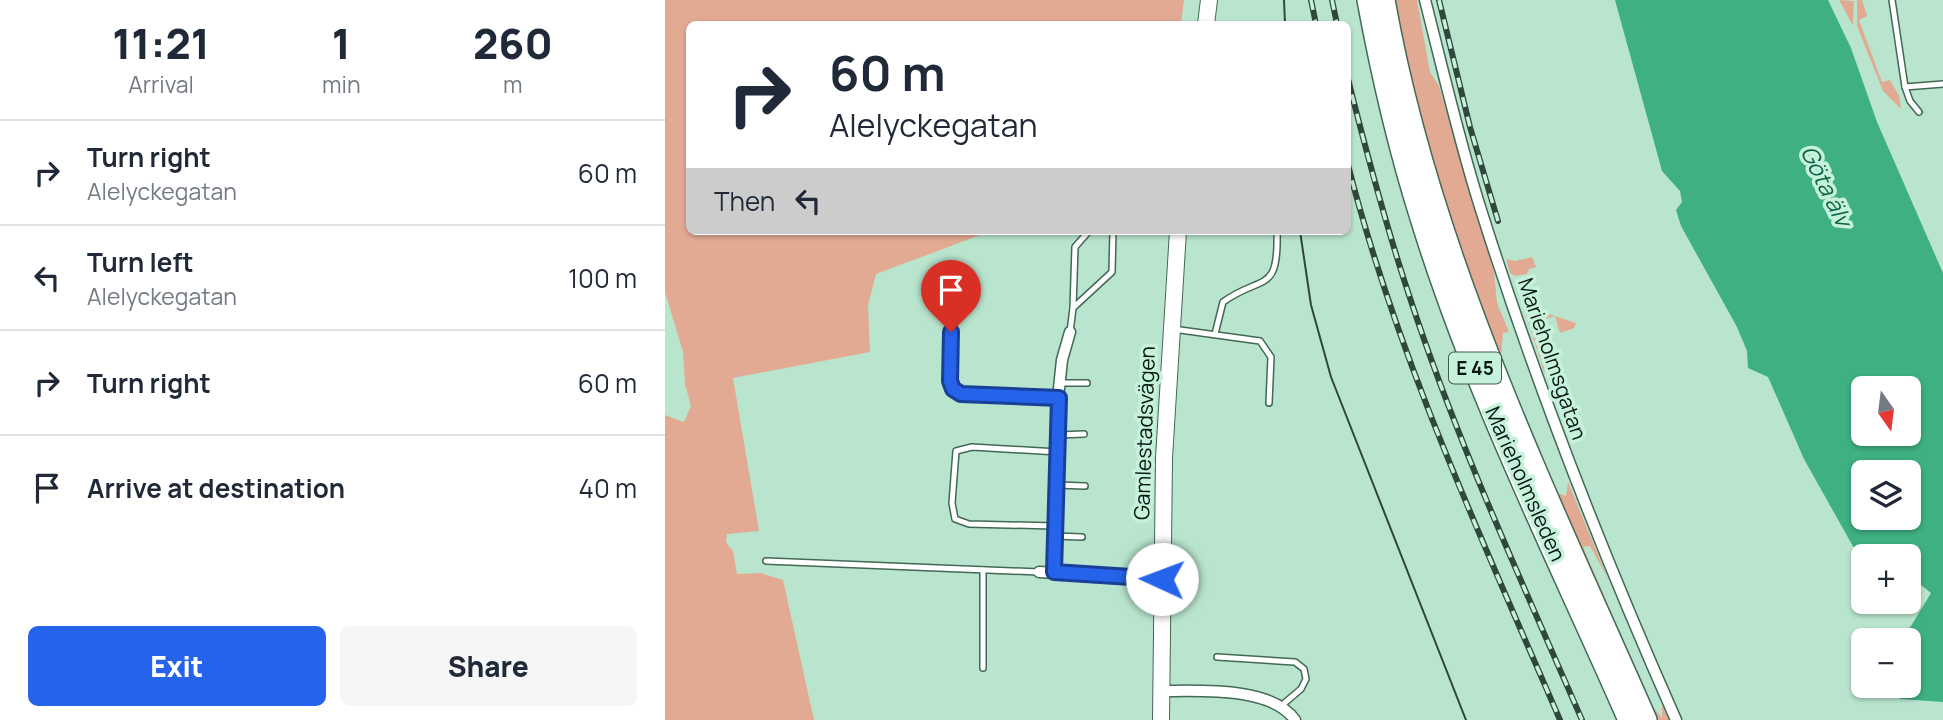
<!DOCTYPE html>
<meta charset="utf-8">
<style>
body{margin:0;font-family:Manrope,sans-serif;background:#f6f6f7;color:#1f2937;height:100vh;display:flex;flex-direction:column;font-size:26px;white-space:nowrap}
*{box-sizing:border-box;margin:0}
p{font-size:23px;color:#747a83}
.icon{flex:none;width:38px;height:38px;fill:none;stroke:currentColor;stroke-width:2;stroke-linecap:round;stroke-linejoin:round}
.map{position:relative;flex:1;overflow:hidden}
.side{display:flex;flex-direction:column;background:#fff;width:665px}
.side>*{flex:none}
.guide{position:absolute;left:21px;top:21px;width:665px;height:214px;border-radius:10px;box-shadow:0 2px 5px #0004;background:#fff;color:#1f2937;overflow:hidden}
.needle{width:46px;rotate:166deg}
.tools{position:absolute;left:1186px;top:376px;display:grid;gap:14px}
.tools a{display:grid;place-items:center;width:70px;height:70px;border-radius:10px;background:#fff;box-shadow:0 2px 5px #0004;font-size:35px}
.pin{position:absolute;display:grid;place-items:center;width:60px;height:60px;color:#fff;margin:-72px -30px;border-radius:50% 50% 50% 0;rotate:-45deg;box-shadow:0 0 7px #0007}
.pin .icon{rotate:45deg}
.me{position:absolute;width:77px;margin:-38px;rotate:272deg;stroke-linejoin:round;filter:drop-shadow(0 0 5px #0008)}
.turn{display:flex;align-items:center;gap:24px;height:147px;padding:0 28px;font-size:32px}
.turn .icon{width:91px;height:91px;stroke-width:2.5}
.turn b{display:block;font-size:49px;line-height:60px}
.then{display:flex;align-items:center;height:66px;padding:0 28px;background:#0003;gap:14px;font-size:26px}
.eta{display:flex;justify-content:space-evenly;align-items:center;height:119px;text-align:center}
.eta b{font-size:42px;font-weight:800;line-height:49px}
.primary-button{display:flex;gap:14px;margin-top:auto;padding:14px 28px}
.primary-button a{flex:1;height:80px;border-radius:10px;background:#2563eb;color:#fff;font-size:28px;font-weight:800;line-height:80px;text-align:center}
.primary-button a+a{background:#f6f6f7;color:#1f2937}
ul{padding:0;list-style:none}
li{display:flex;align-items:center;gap:21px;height:105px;padding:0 28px;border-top:2px solid #e0e1e3}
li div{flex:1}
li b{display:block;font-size:26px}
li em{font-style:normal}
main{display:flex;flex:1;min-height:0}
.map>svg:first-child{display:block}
.green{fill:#e3aa93}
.water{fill:#3eb081;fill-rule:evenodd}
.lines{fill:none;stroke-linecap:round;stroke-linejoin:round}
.lane-casing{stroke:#416956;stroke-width:8}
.street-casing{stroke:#416956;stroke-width:13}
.secondary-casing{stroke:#416956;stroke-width:18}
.highway-casing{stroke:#416956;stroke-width:24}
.lane{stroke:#fff;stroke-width:5}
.street{stroke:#fff;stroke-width:10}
.secondary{stroke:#fff;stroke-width:16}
.highway{stroke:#fff;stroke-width:21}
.tram{stroke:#30473c;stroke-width:2}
.rail-casing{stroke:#30473c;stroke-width:6}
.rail{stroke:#c6f2db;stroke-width:3.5;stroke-dasharray:10;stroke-linecap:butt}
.route-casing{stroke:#184099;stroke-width:18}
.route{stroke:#2563eb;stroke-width:12}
.labels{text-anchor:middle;stroke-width:7;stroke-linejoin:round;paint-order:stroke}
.shield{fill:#c6f2db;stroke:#41594e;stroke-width:2}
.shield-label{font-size:19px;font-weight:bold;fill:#081811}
.street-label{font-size:21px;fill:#081811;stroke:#c6f2db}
.water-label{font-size:23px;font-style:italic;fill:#0d6445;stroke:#c6f2db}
</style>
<main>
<section class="side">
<div class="eta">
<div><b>11:21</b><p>Arrival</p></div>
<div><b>1</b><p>min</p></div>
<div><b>260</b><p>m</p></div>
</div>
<ul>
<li><svg class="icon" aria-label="right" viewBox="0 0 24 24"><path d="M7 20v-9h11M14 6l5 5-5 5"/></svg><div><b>Turn right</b><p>Alelyckegatan</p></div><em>60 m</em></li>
<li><svg class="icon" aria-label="left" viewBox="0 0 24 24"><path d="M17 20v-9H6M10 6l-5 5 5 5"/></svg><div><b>Turn left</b><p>Alelyckegatan</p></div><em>100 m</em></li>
<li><svg class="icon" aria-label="right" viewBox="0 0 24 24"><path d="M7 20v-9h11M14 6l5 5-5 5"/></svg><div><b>Turn right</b></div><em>60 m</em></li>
<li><svg class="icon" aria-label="arrive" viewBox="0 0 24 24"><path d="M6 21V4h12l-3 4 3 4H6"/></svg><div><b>Arrive at destination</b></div><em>40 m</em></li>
</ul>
<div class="primary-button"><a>Exit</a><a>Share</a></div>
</section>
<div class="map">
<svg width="1278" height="720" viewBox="0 0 1278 720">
<rect width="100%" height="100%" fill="#b9e5ce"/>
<g class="green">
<path d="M0,0h519l-3,24h-492v207h302l-115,43 -8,32 2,46 -137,26 26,153 -32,3 -1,8 7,9 4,23 23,-1 23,7 31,140h-149v-305l19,7 7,-16 -6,-22 -2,-32 -18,-60z"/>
<path d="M727,0h25l13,72 9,14 55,186 3,31 12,29 -6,1 -2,24c-50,-115 -80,-235 -109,-357z"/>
<path d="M1174,0l15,1 -1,24 -1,-1z"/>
<path d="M1192,0h5l5,16 -8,4 23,62 8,-2 9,16 2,13 -18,-18 -26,-65z"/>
<path d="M867,257l4,10 -7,2 -2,5 -12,2 -5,-3 -4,-14 9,2z"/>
<path d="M875,311l36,12 -2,5 -14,5 -5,-17 -19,6 14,44 -6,6 -18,-57z"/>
<path d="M903,482l40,97 -18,-33 -7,1 68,158 11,13v-13l7,15h-14l-100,-228 11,4z"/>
</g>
<path class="water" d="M950,0h213l23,48 26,74 66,151v429l-43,-3 -5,-13h14v-46l-10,-2 12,-12 20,-33 -10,-8 -12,-1v-28h-45v10l-60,-107 -36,-82 -20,-9 -1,-17 -10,-24 -56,-101 -5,-16 6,-8 -2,-11 -18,-20zM1199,388h45v46h-45zM1199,472h45v46h-45z"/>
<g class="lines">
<g class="lane-casing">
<g id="lane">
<path d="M1227,0l13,87 38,-3"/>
<path d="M1240,87l5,14 9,11"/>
<path d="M424,231l-14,16 -2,61 39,-36 1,-41"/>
<path d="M286,307l-1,74 3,8 14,6"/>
<path d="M508,329l87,12 11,16 -2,46"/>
<path d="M405,332l3,-24"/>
<path d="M550,334l8,-32c39,-28 56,-7 54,-71"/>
<path d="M395,383h27"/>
<path d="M394,435l25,-1"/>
<path d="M391,485l29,1"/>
<path d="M390,526l-86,-2 -14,-5 -3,-16 4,-52 16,-4 86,5"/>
<path d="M390,536l27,1"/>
<path d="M101,561l273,11"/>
<path d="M552,657l78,5 9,7 2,10 -5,10 -20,17"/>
<path d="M318,668v-98"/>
</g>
</g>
<g class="street-casing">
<g id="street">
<path d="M760,0c18,70 34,141 56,210 55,174 121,343 195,510"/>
<path d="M303,395l90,3"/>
<path d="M374,572l123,7"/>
<path d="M389,572l4,-174 4,-38 8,-28"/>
<path d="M496,691c38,0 110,-5 134,29"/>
</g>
</g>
<g class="secondary-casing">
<g id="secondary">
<path d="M541,24l3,-24"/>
<path d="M496,720l3,-262 14,-227"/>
</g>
</g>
<g class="highway-casing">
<g id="highway">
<path d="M703,0c14,75 31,149 54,221 53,172 135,335 207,499"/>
<path d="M719,0c45,254 159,486 262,720"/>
</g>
</g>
<use href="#lane" class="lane"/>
<use href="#street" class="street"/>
<use href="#secondary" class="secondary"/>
<use href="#highway" class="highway"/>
<g class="tram">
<path d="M619,0l1,24"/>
<path d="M635,231l11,74 20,72 135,343"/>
</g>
<g class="rail-casing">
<g id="rail">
<path d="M646,0l5,24"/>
<path d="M667,0l5,24"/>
<path d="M774,0l31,127 28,94"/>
<path d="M682,75c19,76 39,152 64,226 47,143 111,281 171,419"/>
<path d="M682,161c49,194 134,376 213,559"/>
</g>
</g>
<use href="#rail" class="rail"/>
</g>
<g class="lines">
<g class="route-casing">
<path id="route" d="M286,332l-1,49 3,8 8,5 98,4 -5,174 108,7"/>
</g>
<use href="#route" class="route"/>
</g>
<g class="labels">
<rect class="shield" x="784" y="352.5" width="52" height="31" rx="5"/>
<g class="shield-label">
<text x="810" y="375">E 45</text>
</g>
<g class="street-label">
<text transform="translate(887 359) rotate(71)" y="7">Marieholmsgatan</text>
<text transform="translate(480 433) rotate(-88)" y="7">Gamlestadsvägen</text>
<text transform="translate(860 484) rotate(66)" y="7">Marieholmsleden</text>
</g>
<g class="water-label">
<text transform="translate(1161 186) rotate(64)" y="8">Göta älv</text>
</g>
</g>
</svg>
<div class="tools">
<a><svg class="needle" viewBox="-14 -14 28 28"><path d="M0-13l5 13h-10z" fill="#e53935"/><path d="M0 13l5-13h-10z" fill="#747a83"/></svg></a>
<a><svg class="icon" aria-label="layers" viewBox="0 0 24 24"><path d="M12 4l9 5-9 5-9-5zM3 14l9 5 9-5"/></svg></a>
<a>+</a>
<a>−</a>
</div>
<div class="pin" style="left:286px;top:332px;background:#d93025"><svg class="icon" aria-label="arrive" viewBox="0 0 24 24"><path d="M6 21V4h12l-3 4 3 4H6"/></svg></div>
<svg class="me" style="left:497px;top:579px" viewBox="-20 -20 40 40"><circle r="19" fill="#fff"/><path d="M0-13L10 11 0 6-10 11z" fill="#2563eb"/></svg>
<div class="guide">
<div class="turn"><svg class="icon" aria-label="right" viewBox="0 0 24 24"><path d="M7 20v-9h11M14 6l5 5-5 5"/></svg><div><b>60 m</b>Alelyckegatan</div></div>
<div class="then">Then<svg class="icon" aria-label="left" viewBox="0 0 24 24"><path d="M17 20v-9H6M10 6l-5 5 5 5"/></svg></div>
</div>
</div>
</main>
